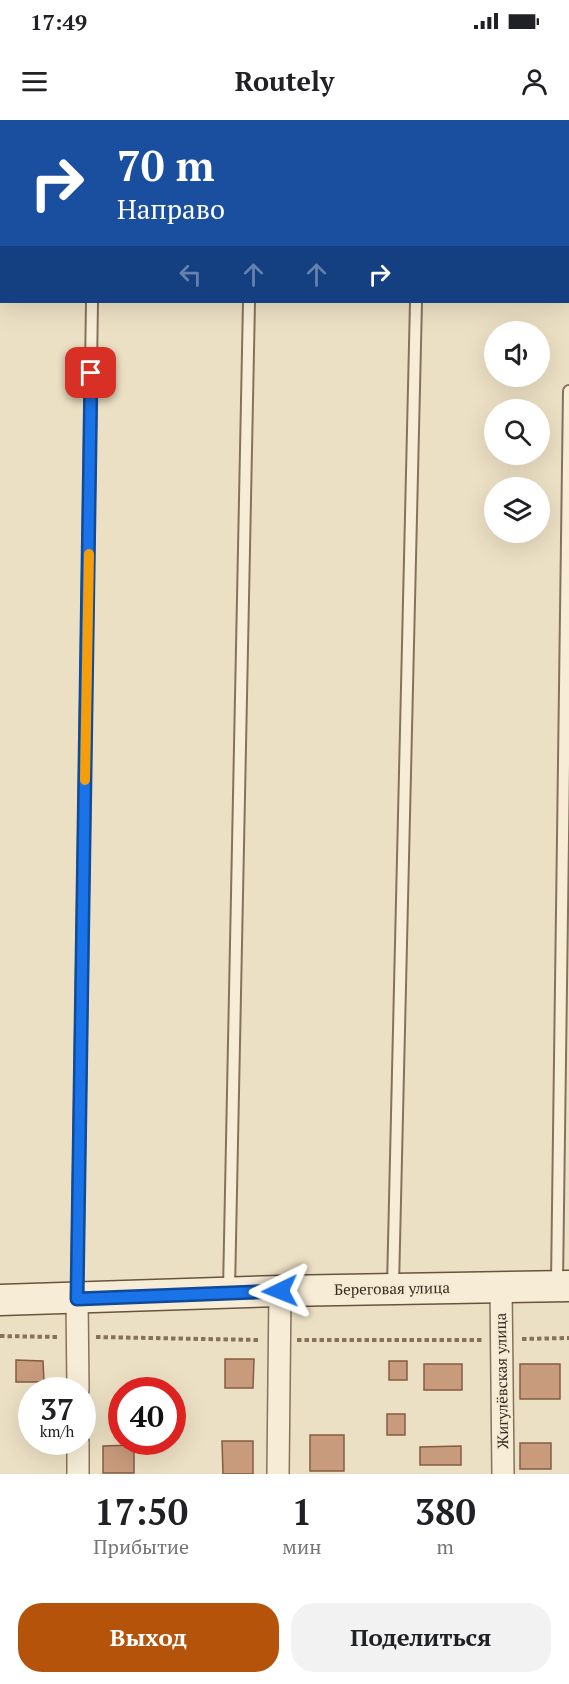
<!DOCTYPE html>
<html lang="ru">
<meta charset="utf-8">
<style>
body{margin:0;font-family:"PT Serif",serif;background:#f2f2f2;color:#202124;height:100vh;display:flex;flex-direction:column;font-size:22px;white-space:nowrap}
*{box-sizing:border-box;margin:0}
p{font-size:20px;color:#757577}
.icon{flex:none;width:33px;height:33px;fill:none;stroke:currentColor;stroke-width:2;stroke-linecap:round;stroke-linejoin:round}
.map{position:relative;height:1354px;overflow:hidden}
.panel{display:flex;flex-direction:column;background:#fff;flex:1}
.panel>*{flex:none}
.guide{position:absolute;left:0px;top:0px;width:570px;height:183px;box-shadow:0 6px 24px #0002;background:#1a4fa0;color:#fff;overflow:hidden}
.fabs{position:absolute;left:484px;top:201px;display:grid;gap:12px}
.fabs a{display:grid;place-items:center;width:66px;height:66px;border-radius:50%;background:#fff;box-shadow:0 6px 24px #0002;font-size:30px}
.speed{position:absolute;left:18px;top:1257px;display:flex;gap:12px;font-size:30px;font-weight:700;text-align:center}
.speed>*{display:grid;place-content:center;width:78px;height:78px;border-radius:50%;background:#fff;box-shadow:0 6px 24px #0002;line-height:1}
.speed small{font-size:15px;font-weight:400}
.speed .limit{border:9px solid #d22;background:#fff;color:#111}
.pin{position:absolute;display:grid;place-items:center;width:51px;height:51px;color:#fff;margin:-26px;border-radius:12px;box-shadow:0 3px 9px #0006}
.me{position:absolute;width:66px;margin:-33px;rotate:268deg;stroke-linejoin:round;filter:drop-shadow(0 0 4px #0008)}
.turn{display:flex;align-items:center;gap:21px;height:126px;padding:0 18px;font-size:27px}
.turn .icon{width:78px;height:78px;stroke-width:2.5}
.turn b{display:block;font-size:42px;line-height:51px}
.lanes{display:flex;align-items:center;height:57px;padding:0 18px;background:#0003;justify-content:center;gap:30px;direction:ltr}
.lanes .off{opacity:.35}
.eta{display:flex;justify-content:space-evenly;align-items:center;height:102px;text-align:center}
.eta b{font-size:36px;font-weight:800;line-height:42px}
.button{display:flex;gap:12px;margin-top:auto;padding:12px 18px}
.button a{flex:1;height:69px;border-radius:24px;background:#b45309;color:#fff;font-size:24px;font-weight:800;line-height:69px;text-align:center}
.button a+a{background:#f2f2f2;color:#202124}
.status{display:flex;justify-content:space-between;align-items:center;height:42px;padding:0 30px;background:#fff;direction:ltr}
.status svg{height:16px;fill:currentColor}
header{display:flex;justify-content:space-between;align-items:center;height:78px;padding:0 18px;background:#fff;font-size:27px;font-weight:800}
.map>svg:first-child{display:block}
.building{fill:#c89b7c;stroke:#845c43;stroke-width:1.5}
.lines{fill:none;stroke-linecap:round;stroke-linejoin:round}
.lane-casing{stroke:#86725c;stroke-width:14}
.street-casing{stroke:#86725c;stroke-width:24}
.secondary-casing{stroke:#68533f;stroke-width:33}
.path{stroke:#86725c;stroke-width:4;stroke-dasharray:4.5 3;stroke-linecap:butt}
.lane{stroke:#f7edd7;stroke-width:10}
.street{stroke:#f7edd7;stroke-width:21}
.secondary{stroke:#f7edd7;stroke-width:30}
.route-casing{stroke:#114b97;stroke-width:15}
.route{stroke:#1a73e8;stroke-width:10}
.slow{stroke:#f59e0b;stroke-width:10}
.labels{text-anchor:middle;stroke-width:4.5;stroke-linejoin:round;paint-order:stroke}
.street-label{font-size:15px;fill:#372a1f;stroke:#f4ead4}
</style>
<div class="status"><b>17:49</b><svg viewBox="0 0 49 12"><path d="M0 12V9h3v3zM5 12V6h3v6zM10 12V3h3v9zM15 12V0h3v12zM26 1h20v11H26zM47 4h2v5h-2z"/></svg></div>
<header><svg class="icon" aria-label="menu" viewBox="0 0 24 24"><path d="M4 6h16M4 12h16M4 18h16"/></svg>Routely<svg class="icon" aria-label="person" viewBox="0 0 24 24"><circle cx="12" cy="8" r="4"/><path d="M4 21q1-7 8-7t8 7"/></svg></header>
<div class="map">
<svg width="569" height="1354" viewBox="0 0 569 1354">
<rect width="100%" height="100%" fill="#ece0c4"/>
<g class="building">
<path d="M225,1239h29l-1,29h-28z"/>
<path d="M16,1240l27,1 1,21h-28z"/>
<rect x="389" y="1241" width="18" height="19"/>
<rect x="424" y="1244" width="38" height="26"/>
<rect x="520" y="1244" width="40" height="35"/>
<rect x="387" y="1294" width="18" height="21"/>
<rect x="310" y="1315" width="34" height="36"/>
<path d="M222,1321h31v33h-30z"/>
<rect x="520" y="1323" width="31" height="26"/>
<path d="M134,1325v28h-31v-27z"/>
<path d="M461,1326v19h-41v-18z"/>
</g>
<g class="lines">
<g class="lane-casing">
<g id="lane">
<path d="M95,2v-2"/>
<path d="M253,2v-2"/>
<path d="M420,2v-2"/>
<path d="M557,1163l12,-892"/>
<path d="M393,1166l23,-984"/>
<path d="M229,1170l20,-988"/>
<path d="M77,1175l15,-993"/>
</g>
</g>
<g class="street-casing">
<g id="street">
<path d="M501,1168l2,186"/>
<path d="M77,1179l1,91"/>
<path d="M78,1322v32"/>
<path d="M278,1354l2,-183"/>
</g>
</g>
<g class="secondary-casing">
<path id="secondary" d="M0,1180l280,-9 289,-5"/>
</g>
<g class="path">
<path d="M0,1216l58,1"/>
<path d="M96,1217l163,3"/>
<path d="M522,1219l47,-1"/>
<path d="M297,1220h187"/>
</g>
<use href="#lane" class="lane"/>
<use href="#street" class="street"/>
<use href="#secondary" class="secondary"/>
</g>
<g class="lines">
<g class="route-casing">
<path id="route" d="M91,253l-14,926 203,-8"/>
</g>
<use href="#route" class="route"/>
<path class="slow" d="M85,660l4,-226"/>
</g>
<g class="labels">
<g class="street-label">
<text transform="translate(392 1169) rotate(-1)" y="5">Береговая улица</text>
<text transform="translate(502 1261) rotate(-91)" y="5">Жигулёвская улица</text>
</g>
</g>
</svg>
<div class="fabs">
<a><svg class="icon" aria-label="sound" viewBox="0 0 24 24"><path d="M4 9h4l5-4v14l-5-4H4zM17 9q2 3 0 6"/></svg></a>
<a><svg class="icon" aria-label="search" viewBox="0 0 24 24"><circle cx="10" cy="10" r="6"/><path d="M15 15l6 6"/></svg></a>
<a><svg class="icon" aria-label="layers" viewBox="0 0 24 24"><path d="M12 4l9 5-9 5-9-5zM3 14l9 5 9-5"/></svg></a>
</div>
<div class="speed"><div>37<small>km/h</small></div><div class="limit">40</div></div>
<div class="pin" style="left:91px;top:253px;background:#d93025"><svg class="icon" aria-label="arrive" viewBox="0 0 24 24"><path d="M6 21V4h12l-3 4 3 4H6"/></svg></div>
<svg class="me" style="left:280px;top:1171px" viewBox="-20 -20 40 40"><path d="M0-17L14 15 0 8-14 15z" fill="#1a73e8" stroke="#fff" stroke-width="4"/></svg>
<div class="guide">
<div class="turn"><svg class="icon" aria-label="right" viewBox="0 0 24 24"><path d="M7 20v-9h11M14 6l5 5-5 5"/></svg><div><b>70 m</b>Направо</div></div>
<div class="lanes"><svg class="icon off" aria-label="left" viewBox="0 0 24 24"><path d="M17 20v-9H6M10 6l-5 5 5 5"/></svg><svg class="icon off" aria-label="ahead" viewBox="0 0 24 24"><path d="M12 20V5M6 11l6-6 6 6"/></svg><svg class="icon off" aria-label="ahead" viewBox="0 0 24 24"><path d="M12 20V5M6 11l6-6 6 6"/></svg><svg class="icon" aria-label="right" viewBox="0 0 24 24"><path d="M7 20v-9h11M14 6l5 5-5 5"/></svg></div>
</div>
</div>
<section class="panel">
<div class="eta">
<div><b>17:50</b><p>Прибытие</p></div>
<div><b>1</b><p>мин</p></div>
<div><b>380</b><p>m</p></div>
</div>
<div class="button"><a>Выход</a><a>Поделиться</a></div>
</section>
